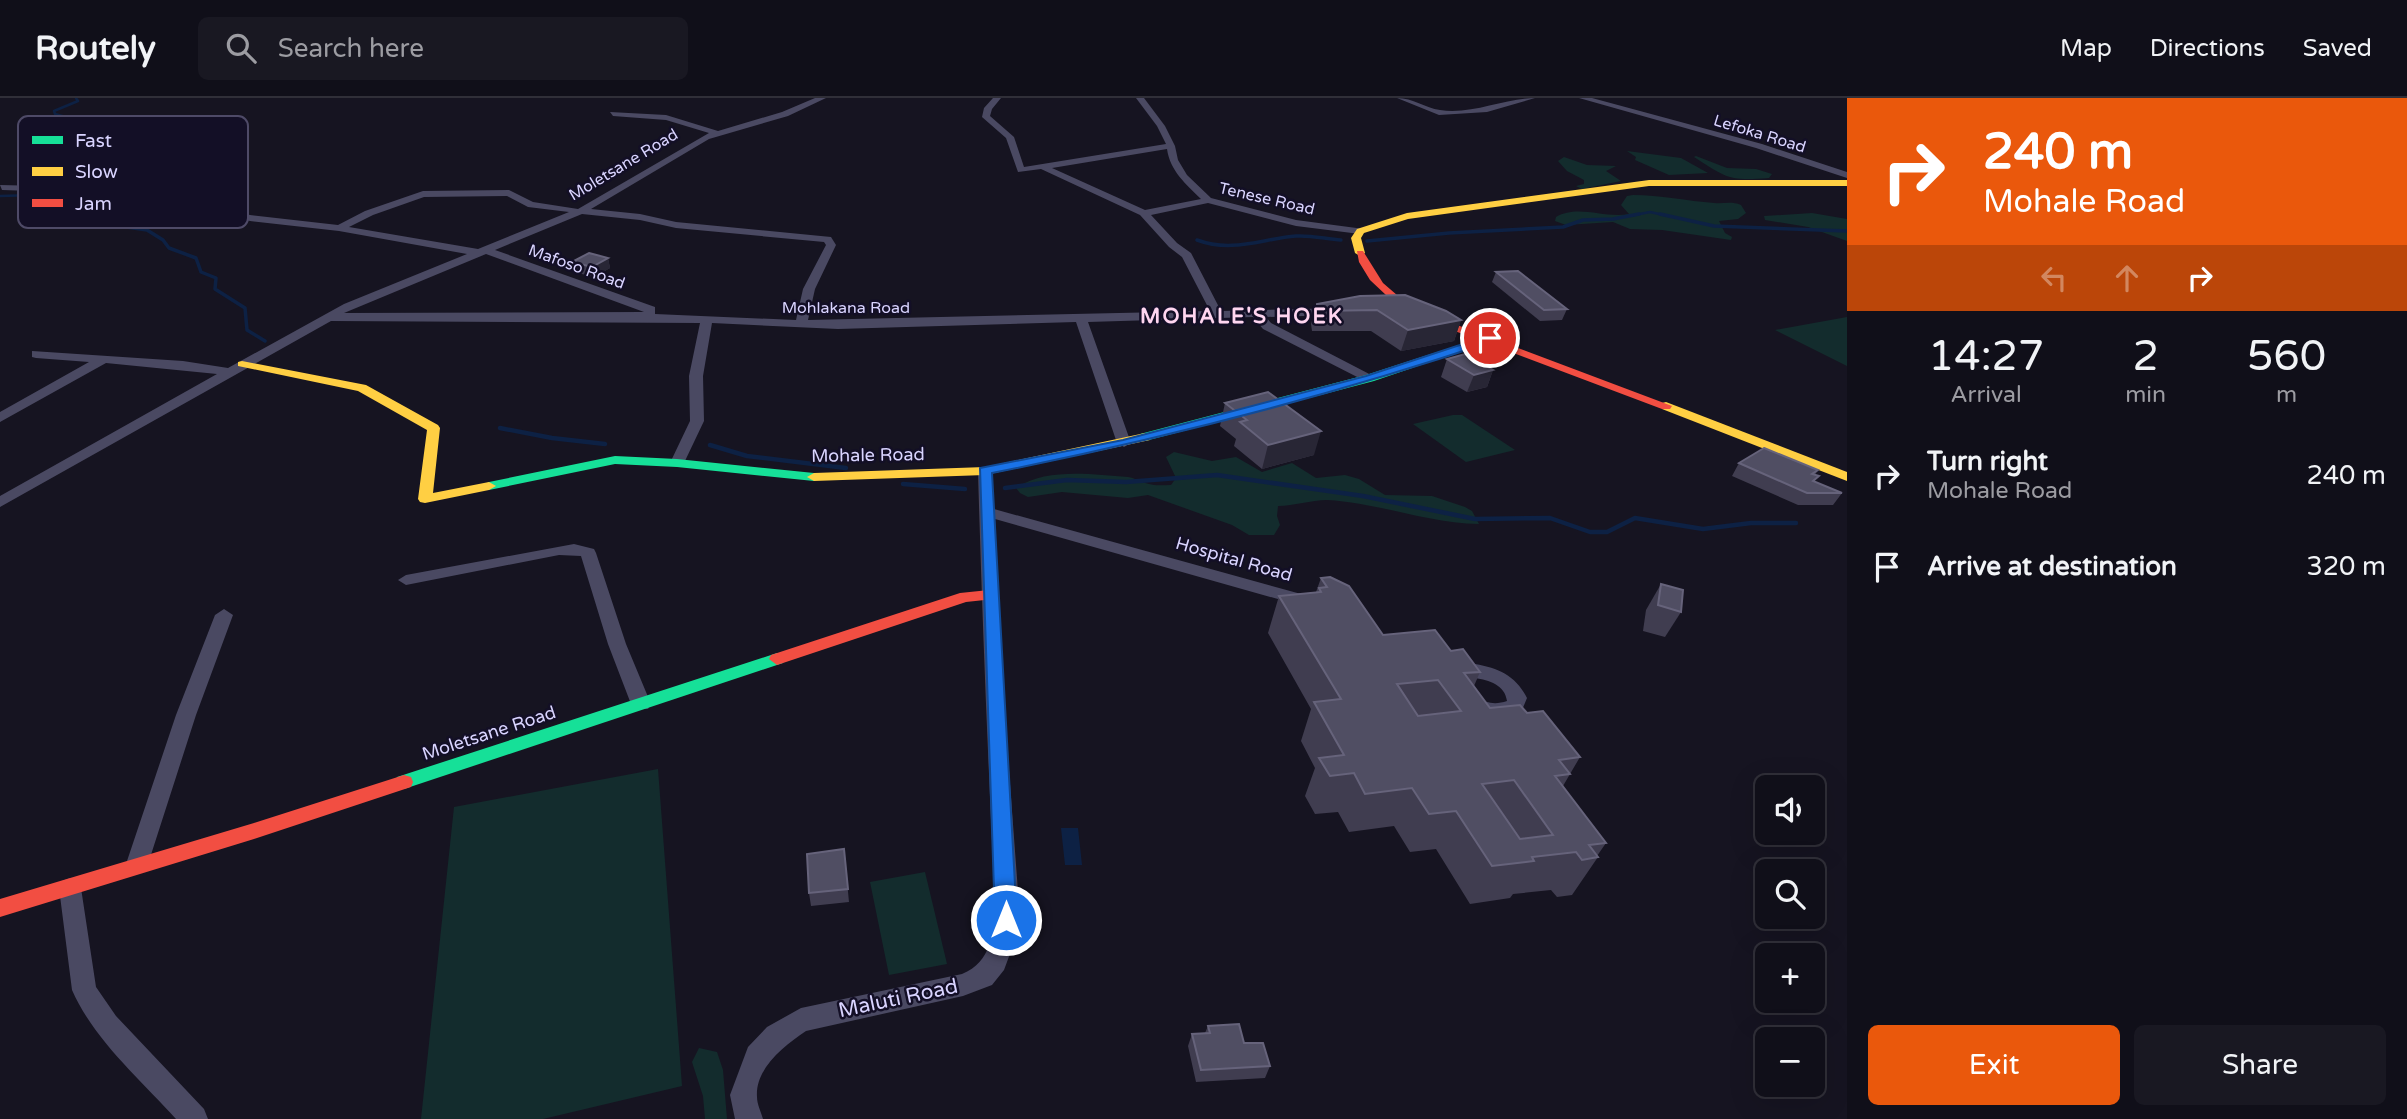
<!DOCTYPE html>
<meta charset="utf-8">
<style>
body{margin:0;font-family:"Varela Round",sans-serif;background:#191822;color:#f1f3f6;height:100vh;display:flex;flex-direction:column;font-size:26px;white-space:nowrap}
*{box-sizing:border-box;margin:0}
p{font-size:23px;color:#9c9ca2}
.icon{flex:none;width:38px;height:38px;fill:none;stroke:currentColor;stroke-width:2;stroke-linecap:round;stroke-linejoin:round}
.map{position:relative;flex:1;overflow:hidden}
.details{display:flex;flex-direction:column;background:#100f19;width:560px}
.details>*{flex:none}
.banner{background:#ea580c;color:#fff;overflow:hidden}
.tools{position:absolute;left:1755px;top:677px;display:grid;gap:14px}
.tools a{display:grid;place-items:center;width:70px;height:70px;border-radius:10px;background:#100f19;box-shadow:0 7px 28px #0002,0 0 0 2px #302f38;font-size:35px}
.pin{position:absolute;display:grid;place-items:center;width:60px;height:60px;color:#fff;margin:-30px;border:4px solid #fff;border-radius:50%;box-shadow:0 2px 7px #0007}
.me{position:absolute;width:77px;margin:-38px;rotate:0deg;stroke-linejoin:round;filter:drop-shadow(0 0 5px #0008)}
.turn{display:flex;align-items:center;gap:24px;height:147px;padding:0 21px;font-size:32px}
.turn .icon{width:91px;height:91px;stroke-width:2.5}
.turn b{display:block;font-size:49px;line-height:60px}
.lanes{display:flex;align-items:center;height:66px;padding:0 21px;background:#0003;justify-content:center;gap:35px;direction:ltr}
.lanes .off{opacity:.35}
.eta{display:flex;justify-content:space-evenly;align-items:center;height:119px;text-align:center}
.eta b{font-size:42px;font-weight:600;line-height:49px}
.primary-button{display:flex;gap:14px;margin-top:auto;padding:14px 21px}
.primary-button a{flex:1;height:80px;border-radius:10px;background:#ea580c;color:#fff;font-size:28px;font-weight:600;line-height:80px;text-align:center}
.primary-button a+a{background:#191822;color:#f1f3f6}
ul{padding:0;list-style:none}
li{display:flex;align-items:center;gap:21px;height:91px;padding:0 21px}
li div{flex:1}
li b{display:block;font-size:26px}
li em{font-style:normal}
header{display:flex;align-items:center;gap:42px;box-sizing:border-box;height:98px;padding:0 35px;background:#100f19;border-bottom:2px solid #302f38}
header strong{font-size:33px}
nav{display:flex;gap:38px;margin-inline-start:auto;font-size:24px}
.search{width:490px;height:63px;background:#191822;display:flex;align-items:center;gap:18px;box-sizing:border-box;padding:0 24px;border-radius:10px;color:#9c9ca2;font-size:26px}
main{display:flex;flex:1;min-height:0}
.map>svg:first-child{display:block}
.green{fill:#132c2d}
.water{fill:#0d2144}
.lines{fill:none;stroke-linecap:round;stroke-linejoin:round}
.stream-far2{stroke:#0d2144;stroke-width:2.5}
.stream-far1{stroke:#0d2144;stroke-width:3.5}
.stream{stroke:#0d2144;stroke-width:4.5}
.street{fill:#4a4962;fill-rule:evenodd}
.fast{fill:#16e098;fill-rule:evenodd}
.slow{fill:#ffcf43;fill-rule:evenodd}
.jam{fill:#f24e42;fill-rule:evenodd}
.wall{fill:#403d50}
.shaded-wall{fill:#282635}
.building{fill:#504e63;stroke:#66637b;stroke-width:2;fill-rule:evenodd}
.route{fill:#1a73e8;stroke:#114b97;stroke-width:2}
.labels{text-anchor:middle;stroke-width:5;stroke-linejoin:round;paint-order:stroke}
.far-street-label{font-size:16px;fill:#d9d4ff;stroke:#130f26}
.street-label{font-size:18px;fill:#d9d4ff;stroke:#130f26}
.far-district-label{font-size:21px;font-weight:bold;letter-spacing:2px;fill:#ffd6f0;stroke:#130f26}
.near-street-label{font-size:21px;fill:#d9d4ff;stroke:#130f26}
.key{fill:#130f26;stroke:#4e4a67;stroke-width:2}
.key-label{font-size:19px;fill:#d9d4ff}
</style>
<header>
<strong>Routely</strong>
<div class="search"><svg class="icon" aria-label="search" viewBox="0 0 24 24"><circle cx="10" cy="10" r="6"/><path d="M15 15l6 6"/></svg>Search here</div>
<nav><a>Map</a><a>Directions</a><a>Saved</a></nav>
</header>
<main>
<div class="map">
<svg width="1847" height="1021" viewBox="0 0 1847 1021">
<rect width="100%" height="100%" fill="#161421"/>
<g class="green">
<path d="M1627,53l54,7 27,15 -39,2 -34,-15 1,-3z"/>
<path d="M1696,58l31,12 29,1 16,5 -3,4c-41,3 -42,0 -75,-21z"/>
<path d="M1564,59l23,8 29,1 -10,5 15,10 -39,8 -6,-3 8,-2v-4l-17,-9 -9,-10z"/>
<path d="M1633,97c27,0 54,6 81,8 10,1 17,-2 27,2l5,8 -8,6 -19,2 6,12 7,4 -1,3 -69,-10 -32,-1 -17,-7 -47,3 -11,-4 1,-4c22,-13 49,2 73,-3l-8,-9 6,-9z"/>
<path d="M1812,115l35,6v22l-39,-14 -43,-7 -1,-4z"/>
<path d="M1847,219v49l-72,-36z"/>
<path d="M1453,317h9l53,35 -49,12 -53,-38z"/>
<path d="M1174,354l38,9 24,-4 26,15 30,-9 24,15 29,-3 14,4 26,16 47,1 33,11 7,4 7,13c-52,-1 -100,-21 -152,-24 -16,0 -33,6 -49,6l-1,10 3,9 -6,10h-25l-17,-10 -84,-30 -20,3 -66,-6 -34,5 -8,-4 -4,-5c32,-21 77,-13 112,-11 7,1 13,5 21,7 6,2 15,1 22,1l5,-7 -10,-21z"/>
<path d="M658,671l24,317 -139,33h-122l33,-312z"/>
<path d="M925,774l22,92 -58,11 -19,-93z"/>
<path d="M699,950l18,4 6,18 4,49h-22l-2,-23 -11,-34z"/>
</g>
<path class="water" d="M1061,730h17l4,37h-17z"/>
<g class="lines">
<g class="stream-far2">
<path d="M30,87l31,-16 63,-15 7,-13 -1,-6 -75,-21 -1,-3 24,-10 -2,-3"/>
<path d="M0,98l36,-1 11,3 -14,15 46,3"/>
<path d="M1630,118l20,-4 18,4"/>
</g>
<g class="stream-far1">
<path d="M73,116l26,9 48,7 16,10 6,8 27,10 5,14 15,6 -1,11 30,19 2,22 18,11"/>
<path d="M1660,116l54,12 133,5"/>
<path d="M1197,142c35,13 64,-1 99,-4 15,-1 30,3 45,4"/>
<path d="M1367,143l82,-8 114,-6 20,-7 30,-1 26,-5"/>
</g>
<g class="stream">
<path d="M500,330l52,10 53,6"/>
<path d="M710,347l37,11 99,12"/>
<path d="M903,386l62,5"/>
<path d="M1005,390l62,-8 59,2 91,-7 146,21 112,23 75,-1 40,14h17l28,-14 68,11 48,-6h45"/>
</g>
<g class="street">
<path d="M815,0h11l-38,18 -79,23 -118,70 49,5 36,8 155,15 5,8 -21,44 -7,31 402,-9 -28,-54 -13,-10 -29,-32 -99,-46 -23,3 -12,-34 -24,-21 2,-9 9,-10h8l-9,11 -2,7 24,21 10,30 142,-23 -9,-18 -21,-28h8l21,28 10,20 3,14 9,15 24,23 85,22 68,9 1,2 -5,3 -64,-8 -88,-23 -57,12 26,28 14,10 30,58 122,-3v6l-4,1 -73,2 5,6 106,55 -7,4 -5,-1 -102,-52 -10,-12 -165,5 43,121 -7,4 -7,-4 -41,-121 -238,7 -126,-6 -9,53 1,45 -20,42 -7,4 -7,-4 20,-42 -1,-45 11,-53 -369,-2 -331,186v-11l217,-122 -111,-11 -106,59v-10l89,-50 -53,-4 -4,-1v-6l151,10 45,7 116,-64 123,-50 -128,-23 -89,-10 -46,-12 -57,-4 -23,-11 -122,-4 -2,-5 127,3 22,11 55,4 46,12 88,10 27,-14 58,-20 86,-1 24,12 45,7 131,-76 -43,-13 -53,-4 -3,-4 56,3 52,16 64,-19zM1167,51c3,22 19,35 34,50l-56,11 -93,-42zM507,98l21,11 41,5 -91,37 -129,-22 24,-12 51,-18zM582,116l58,6 36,8 148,14 2,3 -23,44 -7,31 -141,-6v-7l-160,-57zM486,156l158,58 -300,1z"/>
<path d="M1397,0c16,0 28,10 43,12 32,5 64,-12 95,-12l-48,14 -48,3z"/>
<path d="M1579,0h13l170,46 85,28v6l-91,-30z"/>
<path d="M195,85l3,1v4l-13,-2z"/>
<path d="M985,369l7,4 2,38 318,88 3,4 -9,6 -311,-88 9,184 15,202 -2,30 -13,35 -12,15 -29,11 -157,35c-21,14 -51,37 -49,66 0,7 4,15 6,22h-28l-5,-24 18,-48 19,-20 34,-19 161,-34c30,-12 31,-41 33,-69 -7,-145 -13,-290 -17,-434z"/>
<path d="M574,446l20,5 2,4 30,91 25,60 -3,5h-14l-3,-5 -23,-60 -27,-88 -22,-1 -153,30 -8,-5 8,-5z"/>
<path d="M224,511l9,6 -37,100 -48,149 -3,7 -8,2 -8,-2 -3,-7 50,-149 39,-100z"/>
<path d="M1475,566c24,4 41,12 52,34l-5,12c-31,14 -61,5 -75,-26l10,-14zM1475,580c14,2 30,7 32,23 -17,6 -33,-1 -42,-17z"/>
<path d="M70,780l8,3 3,7 15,99 20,29 88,93 4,10h-32c-36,-40 -82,-79 -104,-129l-13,-102 3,-7z"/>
</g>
<g class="fast">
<path d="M1490,237l6,3 -2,2 -120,41 -229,60 -6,-4 1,-3 226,-59z"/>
<path d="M615,358l62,3 137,14 7,4 -7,4 -137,-14 -62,-3 -126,26 -7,-4 7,-4z"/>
<path d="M777,555l6,2 2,4 -2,4 -379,126 -7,-2 -2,-5 2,-5z"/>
</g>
<g class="slow">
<path d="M1649,82h198v6h-198l-241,33 -44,14 -3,5 4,15 -5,3 -5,-3 -4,-15 6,-9 50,-16z"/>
<path d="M242,263l124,24 72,40 2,3 -7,65 56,-11 7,4 -7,4 -64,13 -5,-1 -2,-3 9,-69 -69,-39 -120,-25v-4z"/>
<path d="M1666,304l181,70v9l-185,-72v-6z"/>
<path d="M1145,335l6,4 -1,3 -165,35 -171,6 -7,-4 7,-4 171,-6z"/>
</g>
<g class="jam">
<path d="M1357,153h6l20,32 29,25 260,98 -2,3h-8l-258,-97 -34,-32 -11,-18z"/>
<path d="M989,492l8,5 -3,4 -28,3 -189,63 -8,-6 2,-4 189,-62z"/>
<path d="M404,677l7,2 2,5 -2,5 -157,52 -254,78v-18l254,-76z"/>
</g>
</g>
<g class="wall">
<path d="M608,160l2,10 -16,9 -20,-5 -2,-10z"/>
<path d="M1496,174l71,37 -5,11 -22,1 -48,-39z"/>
<path d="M1317,206l144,16 -7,21 -53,10 -30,-20h-59l-1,-7z"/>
<path d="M1447,261l46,11 -6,17 -20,5 -26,-15z"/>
<path d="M1225,305l89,52 -52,14 -28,-23 2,-7 -16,-13z"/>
<path d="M1739,365l79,7 -3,5v7l27,11 -9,12h-35l-66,-29z"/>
<path d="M1321,480l62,57 68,16 29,21 -6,14 16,22 37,5 53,44 -17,29 43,57 -9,13 1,1 -26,38 -15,2 -6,-7 -38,4 -3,4 -40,6 -34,-55 -26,3 -16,-26 -45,6 -11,-20 -23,2 -10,-18 10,-28 -14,-27 10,-32 -43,-76 11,-37 37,-4z"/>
<path d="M1661,486l20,28 -16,25 -22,-6 3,-21z"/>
<path d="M844,751l5,53 -38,4 -2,-13z"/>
<path d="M1208,928l36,17 26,23 -5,12 -69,4 -8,-36 4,-12 13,-1z"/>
</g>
<g class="shaded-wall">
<path d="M608,160l2,10 -16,9 -2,-10z"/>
<path d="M1461,222l-7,21 -53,10 7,-21z"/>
<path d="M1493,272l-6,17 -20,5 7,-17z"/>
<path d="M1321,333l-7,24 -52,14 6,-24z"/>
</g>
<g class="building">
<path d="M589,155l19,5 -16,9 -20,-5z"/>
<path d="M1518,173l49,38 -23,1 -48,-38z"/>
<path d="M1405,197l41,16 15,9 -53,10 -31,-20 -60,1v-7l43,-8z"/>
<path d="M1465,256l28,16 -19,5 -27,-16z"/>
<path d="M1268,294l53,39 -53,14 -28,-23 7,-2 -22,-17z"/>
<path d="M1764,350l54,22 -6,4 7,2 -6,5 29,12h-35l-68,-30z"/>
<path d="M1330,479l19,9 34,49 52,-5 16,21 12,-2 17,23 -16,1 26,35 30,-3 7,8 16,-2 37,46 -21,3 11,14 -15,2 51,67 -17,2 9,12 -16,3 -6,-8 -44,5 2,4 -42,5 -36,-55 -27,3 -17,-26 -47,6 -11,-21 -24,3 -11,-18 25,-3 -30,-53 27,-3 -62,-103 42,-4 -2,-4 8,-1 -6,-9zM1438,582l23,31 -43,5 -21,-32zM1514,682l39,55 -33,4 -38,-55z"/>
<path d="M1661,486l22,6 -2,22 -23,-7z"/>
<path d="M844,751l4,40 -39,4 -2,-39z"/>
<path d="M1239,926l5,19h19l7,23 -69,4 -9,-36 18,-1 -2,-7z"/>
</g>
<path class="route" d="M1490,237l6,3 -2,3c-164,55 -331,98 -502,132l25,447 -3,6 -8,3 -7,-3 -4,-6 -15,-452 143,-28 243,-64z"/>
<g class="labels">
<g class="far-street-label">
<text transform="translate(1760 35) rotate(17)" y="6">Lefoka Road</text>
<text transform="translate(623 66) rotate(-31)" y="6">Moletsane Road</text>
<text transform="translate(1267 100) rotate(13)" y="6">Tenese Road</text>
<text transform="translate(577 168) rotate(20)" y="6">Mafoso Road</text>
<text x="846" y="215">Mohlakana Road</text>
</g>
<g class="street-label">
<text transform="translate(868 357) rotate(-1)" y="6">Mohale Road</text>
<text transform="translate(1234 461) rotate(16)" y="6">Hospital Road</text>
<text transform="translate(489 635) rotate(-18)" y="6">Moletsane Road</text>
</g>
<g class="far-district-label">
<text x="1242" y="225">MOHALE'S HOEK</text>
</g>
<g class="near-street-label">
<text transform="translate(898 900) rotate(-12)" y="7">Maluti Road</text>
</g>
</g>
<rect x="18" y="18" width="230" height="112" rx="10" class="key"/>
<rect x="32" y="38" width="31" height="8" fill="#16e098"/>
<rect x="32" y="69" width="31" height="9" fill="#ffcf43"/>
<rect x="32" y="101" width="31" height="8" fill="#f24e42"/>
<g class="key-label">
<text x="75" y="49">Fast</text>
<text x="75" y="80">Slow</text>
<text x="75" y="112">Jam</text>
</g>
</svg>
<div class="tools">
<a><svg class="icon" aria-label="sound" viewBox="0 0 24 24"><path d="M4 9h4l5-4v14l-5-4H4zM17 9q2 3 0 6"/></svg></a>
<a><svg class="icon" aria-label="search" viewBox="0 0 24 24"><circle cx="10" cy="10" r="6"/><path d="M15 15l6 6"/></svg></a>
<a>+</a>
<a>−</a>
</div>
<div class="pin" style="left:1490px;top:240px;background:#d93025"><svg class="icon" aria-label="arrive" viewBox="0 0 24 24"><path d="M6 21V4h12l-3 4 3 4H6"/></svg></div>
<svg class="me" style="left:1006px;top:822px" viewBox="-20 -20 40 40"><circle r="17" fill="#1a73e8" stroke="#fff" stroke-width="3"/><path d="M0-11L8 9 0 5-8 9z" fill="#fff"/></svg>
</div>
<section class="details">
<div class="banner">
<div class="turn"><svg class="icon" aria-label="right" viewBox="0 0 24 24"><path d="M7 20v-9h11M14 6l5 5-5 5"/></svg><div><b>240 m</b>Mohale Road</div></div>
<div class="lanes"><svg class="icon off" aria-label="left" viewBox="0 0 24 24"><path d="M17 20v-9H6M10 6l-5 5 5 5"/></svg><svg class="icon off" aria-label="ahead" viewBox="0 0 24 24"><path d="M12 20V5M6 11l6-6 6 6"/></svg><svg class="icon" aria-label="right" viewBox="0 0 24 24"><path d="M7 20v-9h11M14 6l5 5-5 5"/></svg></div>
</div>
<div class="eta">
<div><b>14:27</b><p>Arrival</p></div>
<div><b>2</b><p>min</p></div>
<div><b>560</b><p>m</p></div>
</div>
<ul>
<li><svg class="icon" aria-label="right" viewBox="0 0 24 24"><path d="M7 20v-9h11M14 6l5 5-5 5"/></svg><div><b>Turn right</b><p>Mohale Road</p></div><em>240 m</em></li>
<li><svg class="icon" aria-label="arrive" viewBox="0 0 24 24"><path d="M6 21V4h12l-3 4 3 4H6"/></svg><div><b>Arrive at destination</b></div><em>320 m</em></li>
</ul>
<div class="primary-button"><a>Exit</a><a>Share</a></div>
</section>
</main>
